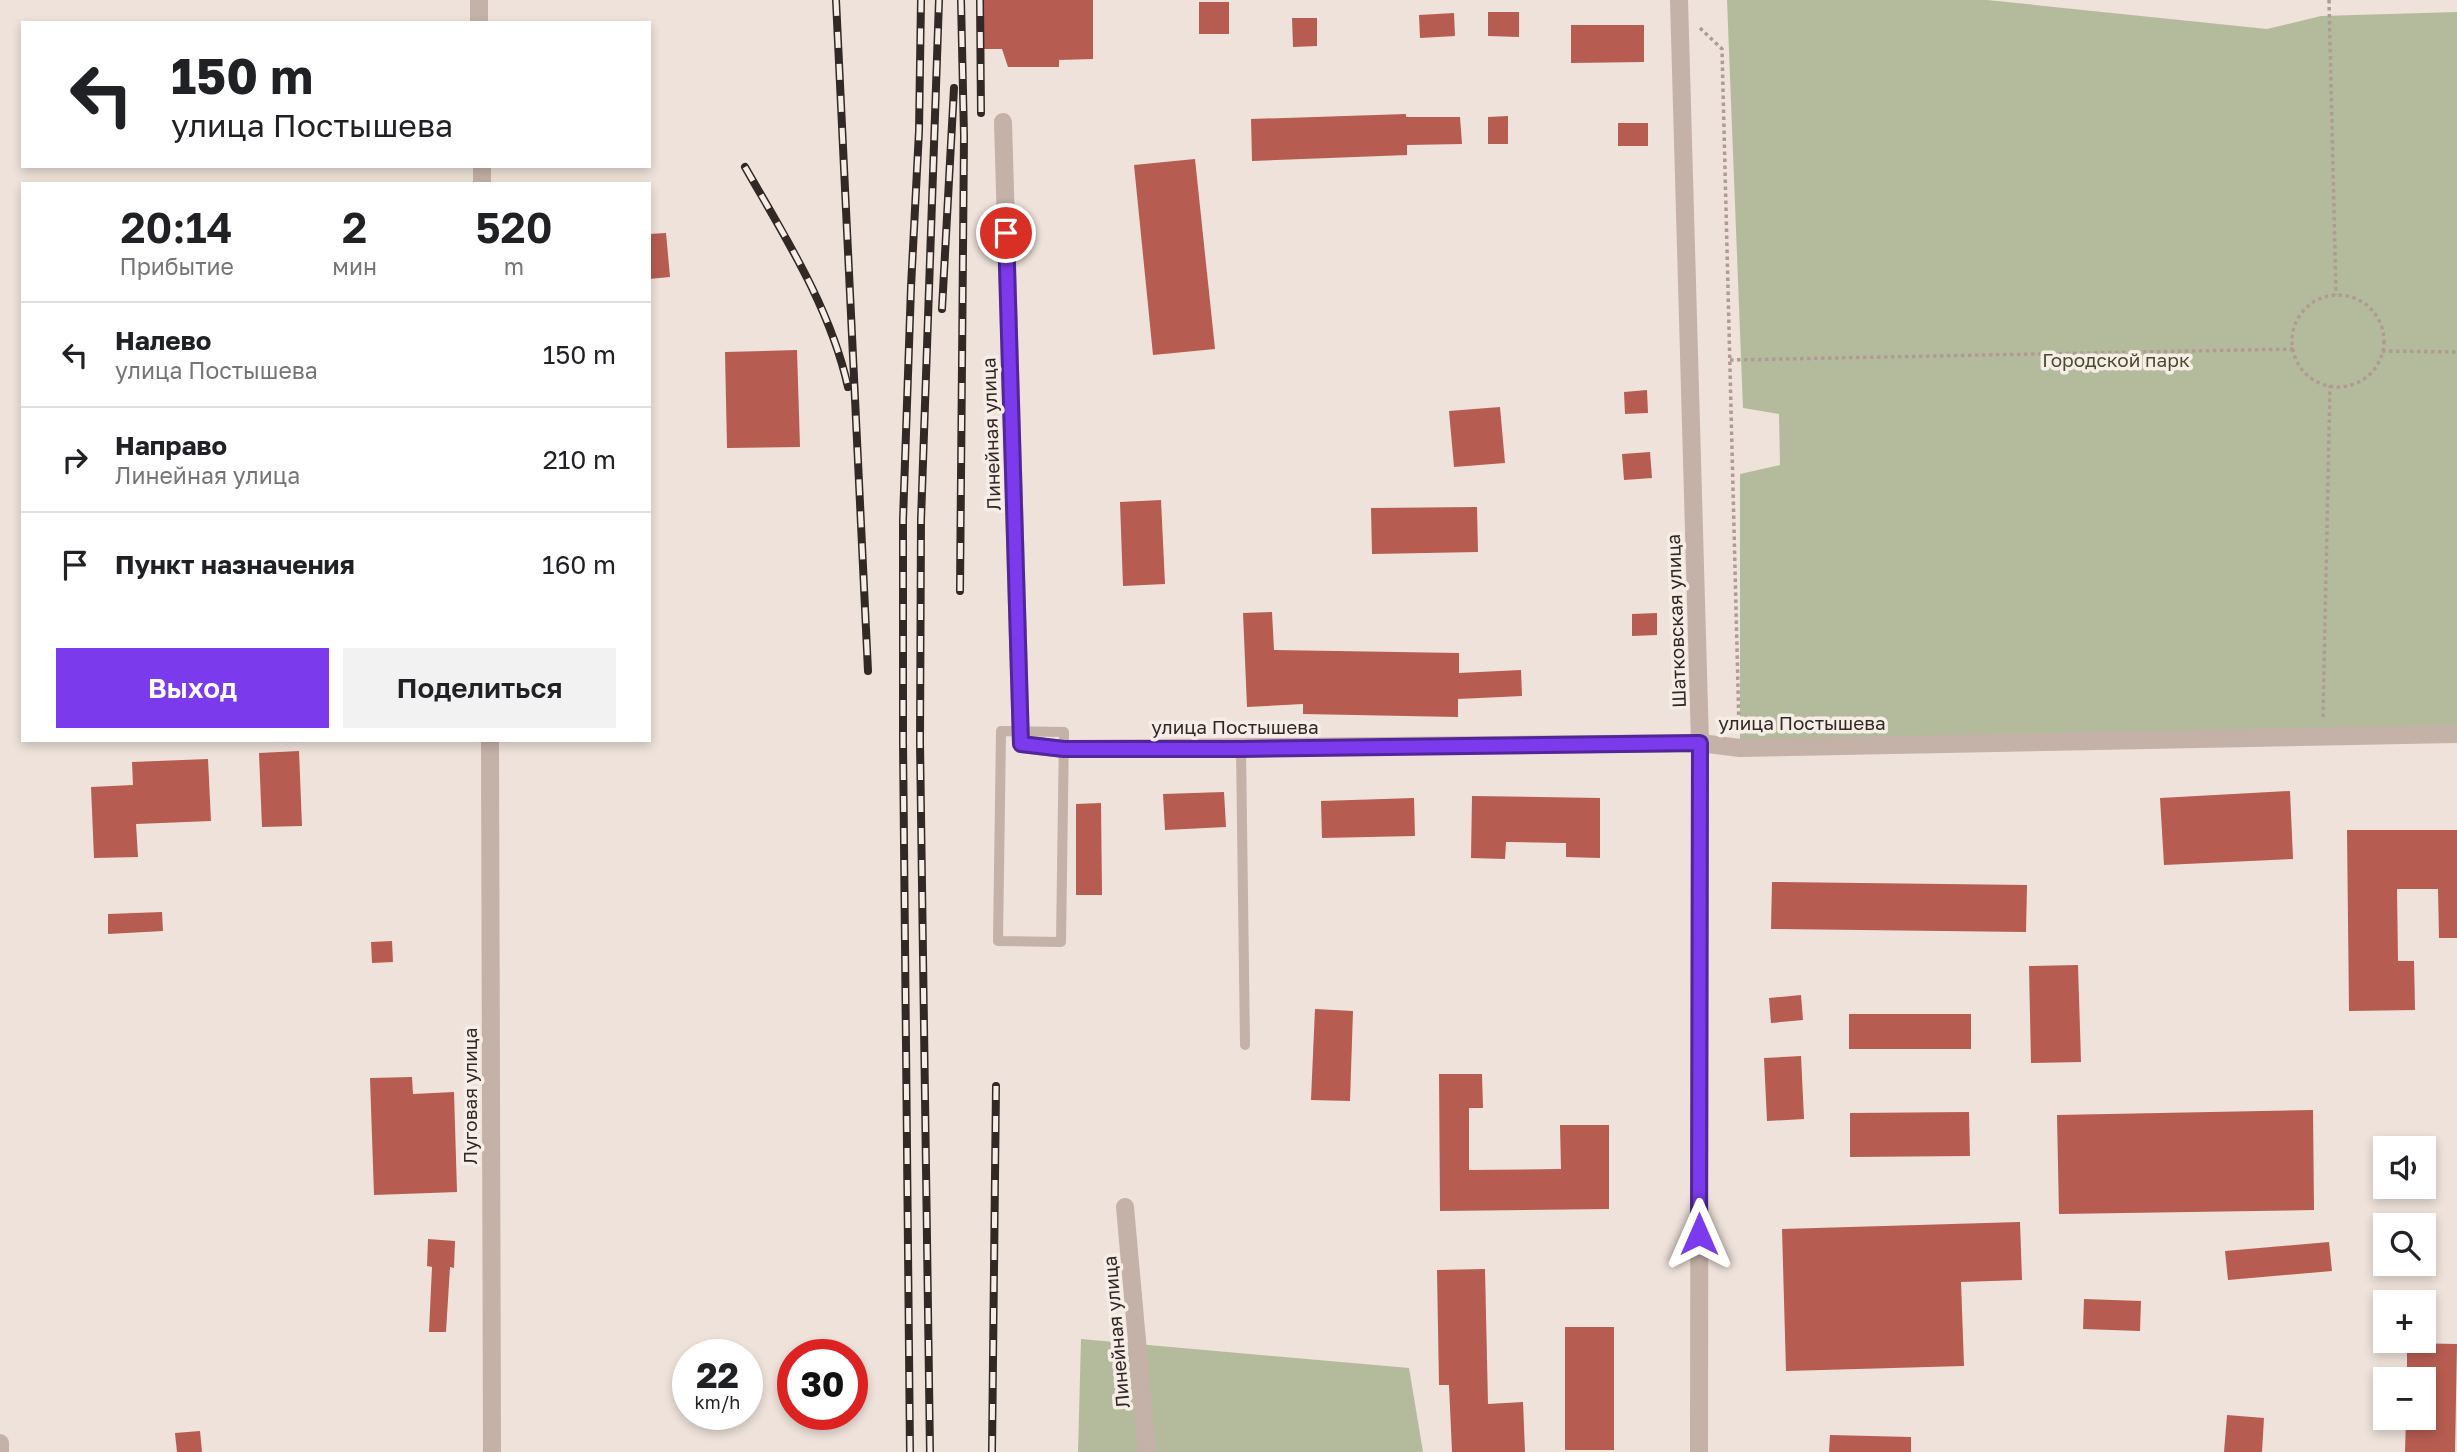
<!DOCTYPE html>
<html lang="ru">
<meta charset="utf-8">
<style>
body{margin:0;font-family:"Golos Text",sans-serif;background:#f2f2f2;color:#202124;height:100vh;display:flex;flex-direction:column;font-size:26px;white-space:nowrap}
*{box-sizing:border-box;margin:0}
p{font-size:23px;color:#757577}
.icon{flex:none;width:38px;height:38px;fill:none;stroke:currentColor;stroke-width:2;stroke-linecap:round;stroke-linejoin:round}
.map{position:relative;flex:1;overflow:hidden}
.drawer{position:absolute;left:21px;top:182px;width:630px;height:560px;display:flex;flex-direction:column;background:#fff;border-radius:0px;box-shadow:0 4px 10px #0003}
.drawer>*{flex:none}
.top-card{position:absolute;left:21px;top:21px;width:630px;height:147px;border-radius:0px;box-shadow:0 4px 10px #0003;background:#fff;color:#202124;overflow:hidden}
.tools{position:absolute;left:2373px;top:1136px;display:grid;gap:14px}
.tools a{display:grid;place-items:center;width:63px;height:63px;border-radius:0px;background:#fff;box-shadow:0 4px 10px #0003;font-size:35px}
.speed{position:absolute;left:672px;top:1339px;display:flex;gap:14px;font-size:35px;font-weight:700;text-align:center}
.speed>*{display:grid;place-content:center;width:91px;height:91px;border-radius:50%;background:#fff;box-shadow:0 4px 10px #0003;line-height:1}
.speed small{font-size:18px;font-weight:400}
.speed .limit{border:10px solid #d22;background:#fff;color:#111}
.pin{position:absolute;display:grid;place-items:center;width:60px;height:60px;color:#fff;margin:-30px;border:4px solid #fff;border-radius:50%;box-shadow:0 2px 7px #0007}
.me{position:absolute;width:77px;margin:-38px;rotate:0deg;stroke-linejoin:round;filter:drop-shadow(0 0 5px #0008)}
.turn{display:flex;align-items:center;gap:24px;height:147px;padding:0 35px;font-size:32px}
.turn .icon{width:91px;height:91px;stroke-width:2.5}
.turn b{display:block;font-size:49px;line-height:60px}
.eta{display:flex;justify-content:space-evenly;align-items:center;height:119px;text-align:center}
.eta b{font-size:42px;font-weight:600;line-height:49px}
.primary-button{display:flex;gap:14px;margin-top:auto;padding:14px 35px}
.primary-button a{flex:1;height:80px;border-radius:0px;background:#7c3aed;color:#fff;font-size:28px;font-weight:600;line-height:80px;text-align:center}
.primary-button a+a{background:#f2f2f2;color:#202124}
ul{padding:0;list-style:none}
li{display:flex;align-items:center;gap:21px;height:105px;padding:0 35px;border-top:2px solid #e0e0e0}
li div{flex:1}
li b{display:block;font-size:26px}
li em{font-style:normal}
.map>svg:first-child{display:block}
.green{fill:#b4bb9d}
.building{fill:#b65c50}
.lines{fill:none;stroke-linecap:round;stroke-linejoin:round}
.path{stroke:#b09b93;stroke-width:3.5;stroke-dasharray:3.5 3.5;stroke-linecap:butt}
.service{stroke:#c4b1a8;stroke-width:10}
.minor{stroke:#c4b1a8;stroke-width:18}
.rail-casing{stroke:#322927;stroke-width:8}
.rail{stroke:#f6ede6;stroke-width:5;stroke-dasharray:16;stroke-linecap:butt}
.route-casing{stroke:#51269a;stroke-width:18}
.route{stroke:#7c3aed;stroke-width:12}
.labels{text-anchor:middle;stroke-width:7;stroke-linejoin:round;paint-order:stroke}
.park-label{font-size:19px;fill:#464d2e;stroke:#f6ede6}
.street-label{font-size:19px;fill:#322927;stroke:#f6ede6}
</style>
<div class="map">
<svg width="2457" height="1452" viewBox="0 0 2457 1452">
<rect width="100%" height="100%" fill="#eee2da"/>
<g class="green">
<path d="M1727,0h260l280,29 54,-13 136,-4v722l-717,14v-274l40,-9 -1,-51 -36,-6z"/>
<path d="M1081,1339l328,29 14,84h-345z"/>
</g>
<g class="building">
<path d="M982,0h111v59l-34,1v7h-51l-6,-18h-20z"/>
<rect x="1199" y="2" width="30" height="32"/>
<path d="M1488,12h31v25l-31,-1z"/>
<path d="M1454,13l1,23 -35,2 -1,-23z"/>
<path d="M1292,18h25v28l-24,1z"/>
<path d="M1571,25h73v37l-73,1z"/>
<path d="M1406,114v3h54l2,27 -55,1v10l-155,6 -1,-42z"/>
<path d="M1508,116v28h-20v-27z"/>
<rect x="1618" y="123" width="30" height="23"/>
<path d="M1195,159l20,190 -62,6 -19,-190z"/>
<path d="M666,233l4,44 -21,2v-45z"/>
<path d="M797,350l3,97 -73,1 -2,-96z"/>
<path d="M1647,390l1,23 -23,1 -1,-22z"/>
<path d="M1500,407l5,56 -51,4 -5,-56z"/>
<path d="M1650,452l2,26 -28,2 -2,-26z"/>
<path d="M1161,500l4,84 -42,2 -3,-84z"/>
<path d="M1477,507l1,45 -106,2 -1,-46z"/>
<path d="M1272,612l2,38 185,3v20l62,-3 1,26 -64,3v18l-155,-3v-10l-56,3 -4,-94z"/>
<path d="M1657,613v22l-25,1v-22z"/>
<path d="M299,751l3,75 -40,1 -3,-74z"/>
<path d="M208,759l3,62 -75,3 2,33 -44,1 -3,-71 42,-2 -1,-23z"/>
<path d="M2290,791l3,68 -129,6 -4,-67z"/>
<path d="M1224,792l2,35 -61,3 -2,-36z"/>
<path d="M1472,796l128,2v60l-34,-1v-14l-60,-1 -1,17 -34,-1z"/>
<path d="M1414,798l1,38 -93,2 -1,-37z"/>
<path d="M1101,803l1,92h-26v-91z"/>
<path d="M2347,830h110v108h-18l-1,-49h-41l1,72h16l1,49 -66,1z"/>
<path d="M1772,882l255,3 -1,47 -255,-3z"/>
<path d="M162,912l1,19 -55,3v-20z"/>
<path d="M392,941l1,21 -21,1 -1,-21z"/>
<path d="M2078,965l3,97 -50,1 -2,-97z"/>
<path d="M1801,995l2,25 -32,3 -2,-25z"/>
<path d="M1315,1009l38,2 -3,90 -39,-1z"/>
<rect x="1849" y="1014" width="122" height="35"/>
<path d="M1801,1056l3,63 -37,2 -3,-63z"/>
<path d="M1439,1074h43l1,34h-14v62l92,-1 -1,-44h49v84l-169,2z"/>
<path d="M412,1077l1,17 41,-2 3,100 -83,3 -4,-117z"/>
<path d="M2313,1110l1,100 -255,4 -2,-99z"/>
<path d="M1969,1112l1,44 -120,1v-44z"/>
<path d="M2020,1222l2,58 -61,2 3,84 -178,5 -4,-142z"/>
<path d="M428,1239l27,2 -1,27 -4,-1 -4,65h-17l3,-65 -5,-1z"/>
<path d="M2329,1242l3,29 -104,9 -3,-29z"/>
<path d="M1485,1269l3,135 35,-2 2,50h-73l-3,-67h-10l-2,-115z"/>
<path d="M2084,1299l57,2 -1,30 -57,-2z"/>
<rect x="1565" y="1327" width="49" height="123"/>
<path d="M2407,1343l50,1 -2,108h-50l1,-34h18v-39h-17z"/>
<path d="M2227,1415l37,3 -2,34h-38z"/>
<path d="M200,1431l2,21h-25l-2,-19z"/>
<path d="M1830,1435l81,2v15h-82z"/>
</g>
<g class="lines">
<g class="path">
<path d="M2329,0l7,295"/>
<path d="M1700,28l22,21 17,679"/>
<circle cx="2338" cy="341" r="46"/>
<path d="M2382,351l75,1"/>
<path d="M1730,360l563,-11"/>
<path d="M2323,717l7,-331"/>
</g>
<g class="service">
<path d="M1001,731l63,1 -3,210 -63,-1z"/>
<path d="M1241,749l4,296"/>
</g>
<g class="minor">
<path d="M479,0v23"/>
<path d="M1679,0l21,743 -1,709"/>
<path d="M1003,122l18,622 43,5 636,-6 40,5 717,-14"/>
<path d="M482,166v18"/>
<path d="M490,740l2,712"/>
<path d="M1125,1207l22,245"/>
<path d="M0,1443v9"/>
</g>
<g class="rail-casing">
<g id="rail">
<path d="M836,0l32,671"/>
<path d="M980,0l1,113"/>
<path d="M745,167c40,70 85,140 103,220"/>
<path d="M942,309l12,-221"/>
<path d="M960,591l4,-455 -3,-136"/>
<path d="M910,1452l-7,-710v-222l8,-233 8,-156 2,-131"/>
<path d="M930,1452l-10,-710 1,-222 18,-520"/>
<path d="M992,1452l4,-366"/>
</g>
</g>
<use href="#rail" class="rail"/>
</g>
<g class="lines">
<g class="route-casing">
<path id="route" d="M1006,233l15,511 43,5h177l459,-6 -1,491"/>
</g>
<use href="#route" class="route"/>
</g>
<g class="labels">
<g class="park-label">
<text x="2116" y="367">Городской парк</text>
</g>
<g class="street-label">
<text transform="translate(991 434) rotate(-92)" y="7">Линейная улица</text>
<text transform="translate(1676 621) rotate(-92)" y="7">Шатковская улица</text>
<text x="1802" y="730">улица Постышева</text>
<text x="1235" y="734">улица Постышева</text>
<text transform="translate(470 1096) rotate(-90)" y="7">Луговая улица</text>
<text transform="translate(1116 1332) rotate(-95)" y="7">Линейная улица</text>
</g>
</g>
</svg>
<div class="tools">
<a><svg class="icon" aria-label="sound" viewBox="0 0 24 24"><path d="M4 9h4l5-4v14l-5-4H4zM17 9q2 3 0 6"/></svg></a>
<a><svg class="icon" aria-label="search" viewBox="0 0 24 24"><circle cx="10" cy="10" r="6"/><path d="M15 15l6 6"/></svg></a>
<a>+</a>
<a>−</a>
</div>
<div class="speed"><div>22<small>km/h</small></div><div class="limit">30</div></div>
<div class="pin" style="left:1006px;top:233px;background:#d93025"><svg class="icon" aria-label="arrive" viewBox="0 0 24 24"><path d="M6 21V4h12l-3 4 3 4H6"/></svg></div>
<svg class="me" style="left:1699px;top:1234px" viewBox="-20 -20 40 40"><path d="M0-17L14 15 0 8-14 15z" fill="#7c3aed" stroke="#fff" stroke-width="4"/></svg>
<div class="top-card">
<div class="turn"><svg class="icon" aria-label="left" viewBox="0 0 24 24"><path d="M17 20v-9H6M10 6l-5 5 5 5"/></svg><div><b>150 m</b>улица Постышева</div></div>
</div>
<section class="drawer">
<div class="eta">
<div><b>20:14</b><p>Прибытие</p></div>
<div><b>2</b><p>мин</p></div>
<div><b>520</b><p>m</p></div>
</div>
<ul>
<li><svg class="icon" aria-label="left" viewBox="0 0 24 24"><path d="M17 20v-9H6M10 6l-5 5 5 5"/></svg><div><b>Налево</b><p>улица Постышева</p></div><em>150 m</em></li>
<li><svg class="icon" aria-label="right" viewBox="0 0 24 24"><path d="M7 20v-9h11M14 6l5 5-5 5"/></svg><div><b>Направо</b><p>Линейная улица</p></div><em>210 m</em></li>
<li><svg class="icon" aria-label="arrive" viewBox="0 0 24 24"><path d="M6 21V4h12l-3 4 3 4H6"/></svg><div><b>Пункт назначения</b></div><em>160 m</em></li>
</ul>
<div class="primary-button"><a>Выход</a><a>Поделиться</a></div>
</section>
</div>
